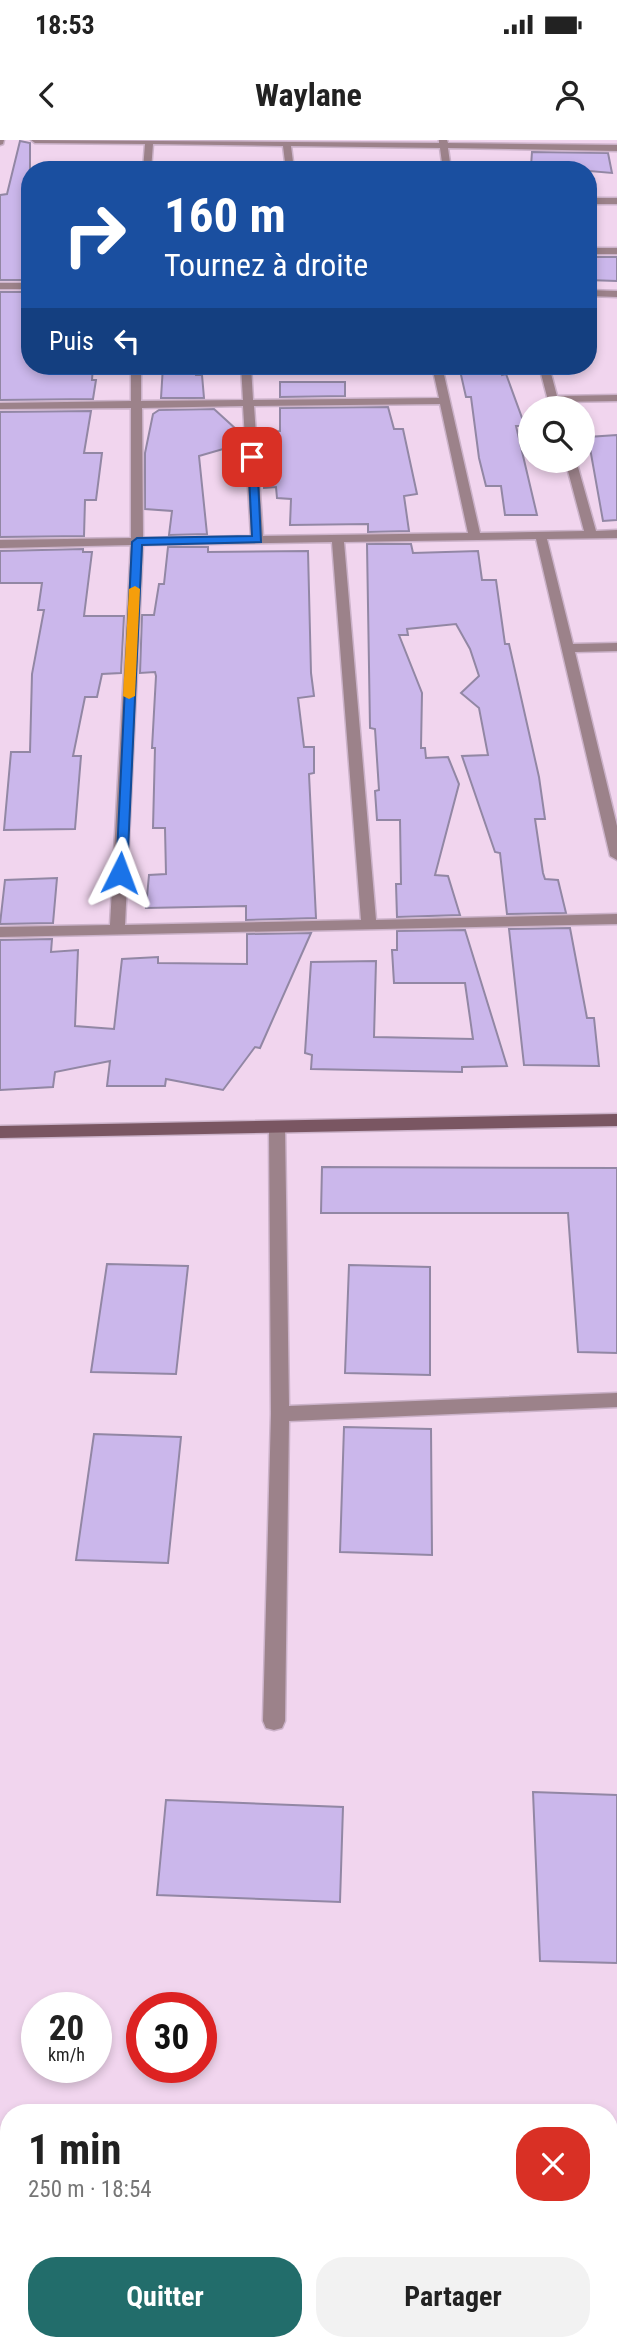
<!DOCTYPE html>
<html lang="fr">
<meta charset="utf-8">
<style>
body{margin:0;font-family:"Roboto Condensed",sans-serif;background:#f2f2f2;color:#222;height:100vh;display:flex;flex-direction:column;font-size:26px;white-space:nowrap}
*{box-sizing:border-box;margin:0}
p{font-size:23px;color:#767676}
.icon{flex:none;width:38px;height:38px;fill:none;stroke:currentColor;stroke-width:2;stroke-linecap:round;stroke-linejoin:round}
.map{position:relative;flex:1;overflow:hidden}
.details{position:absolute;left:0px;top:1964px;width:618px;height:247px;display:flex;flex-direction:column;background:#fff;border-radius:28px 28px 0 0;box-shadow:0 4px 10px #0003}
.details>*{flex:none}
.top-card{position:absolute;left:21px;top:21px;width:576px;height:214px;border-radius:28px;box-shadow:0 4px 10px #0003;background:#1a4fa0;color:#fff;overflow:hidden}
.buttons{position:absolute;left:518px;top:256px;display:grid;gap:14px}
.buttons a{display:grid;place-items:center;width:77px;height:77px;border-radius:50%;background:#fff;box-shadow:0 4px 10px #0003;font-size:35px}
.speed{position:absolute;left:21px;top:1852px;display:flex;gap:14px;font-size:35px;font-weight:700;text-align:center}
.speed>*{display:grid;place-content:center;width:91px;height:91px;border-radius:50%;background:#fff;box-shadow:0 4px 10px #0003;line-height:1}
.speed small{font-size:18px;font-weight:400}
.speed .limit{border:10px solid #d22;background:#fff;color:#111}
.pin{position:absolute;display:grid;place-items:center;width:60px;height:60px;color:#fff;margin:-30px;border-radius:14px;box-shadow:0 4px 10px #0006}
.me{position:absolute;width:77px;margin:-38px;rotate:3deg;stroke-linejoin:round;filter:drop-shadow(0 0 5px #0008)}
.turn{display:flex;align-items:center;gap:24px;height:147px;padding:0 28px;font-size:32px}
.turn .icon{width:91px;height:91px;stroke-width:2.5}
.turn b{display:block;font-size:49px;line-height:60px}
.then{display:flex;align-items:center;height:66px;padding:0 28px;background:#0003;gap:14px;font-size:26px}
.round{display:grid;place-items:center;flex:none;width:74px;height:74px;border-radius:28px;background:#f2f2f2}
.headline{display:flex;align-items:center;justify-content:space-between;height:119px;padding:0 28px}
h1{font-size:42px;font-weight:700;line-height:52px}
.primary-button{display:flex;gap:14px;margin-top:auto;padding:14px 28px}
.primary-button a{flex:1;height:80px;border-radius:28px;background:#226d6b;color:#fff;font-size:28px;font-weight:700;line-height:80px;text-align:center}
.primary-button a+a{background:#f2f2f2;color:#222}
.status{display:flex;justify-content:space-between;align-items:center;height:49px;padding:0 35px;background:#fff;direction:ltr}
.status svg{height:19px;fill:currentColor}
header{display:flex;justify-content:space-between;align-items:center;height:91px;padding:0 28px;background:#fff;font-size:32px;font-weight:700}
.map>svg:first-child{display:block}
.building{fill:#cbb7eb;stroke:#9287a4;stroke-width:2}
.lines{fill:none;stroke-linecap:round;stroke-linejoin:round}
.street-casing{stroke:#cbb2c9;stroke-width:3}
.secondary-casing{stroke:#cbb2c9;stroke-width:3}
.street{fill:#9c828a;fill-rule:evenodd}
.secondary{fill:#7a5662;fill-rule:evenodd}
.route{fill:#1a73e8;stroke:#114b97;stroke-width:2}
.slow{fill:#f59e0b}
</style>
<div class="status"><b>18:53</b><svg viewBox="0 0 49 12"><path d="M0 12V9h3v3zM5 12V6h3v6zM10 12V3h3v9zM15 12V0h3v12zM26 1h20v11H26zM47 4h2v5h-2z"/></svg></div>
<header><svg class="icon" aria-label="back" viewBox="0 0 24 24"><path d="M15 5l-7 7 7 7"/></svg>Waylane<svg class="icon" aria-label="person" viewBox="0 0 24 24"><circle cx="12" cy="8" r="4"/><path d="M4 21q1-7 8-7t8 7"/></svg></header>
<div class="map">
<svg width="617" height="2209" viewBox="0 0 617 2209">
<rect width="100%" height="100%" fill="#f1d5ee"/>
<g class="building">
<path d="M20,1l10,2v137h-30v-85l7,-1z"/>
<path d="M532,12l76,1 4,20 -81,-7z"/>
<path d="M588,117h29v24l-29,-1z"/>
<path d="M0,152h30v74h63l-1,14h4l-3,19 -93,1z"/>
<path d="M163,226h32l1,9h6l2,23h-43z"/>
<path d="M459,226h40l3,9 4,-1 19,52h-9l21,89h-32l-4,-29h-15l-7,-28 -8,-61h-5z"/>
<path d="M280,242h65v14l-65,1z"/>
<path d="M388,267l6,22h9l14,65 -13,2 5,35 -41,1v-8l-78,1 1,-26 -14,-1 -1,-11 -12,1 -3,-56 19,-1v-23z"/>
<path d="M214,269l23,21v15l-38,11 8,78 -38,1 3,-24 -27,-2v-56l8,-39 6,-4z"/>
<path d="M91,271l-7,42h18l-6,47h-11l-1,36 -84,1v-125z"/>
<path d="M617,295v85l-14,1 -15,-84z"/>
<path d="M367,404h44l2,9 65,-2 4,29h14l9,64h4l30,133 6,42h-10l8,54 2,6 13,1 8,33 -59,1 -7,-61 -5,-1 -33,-96 26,-1 -9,-47 -18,-15 18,-17 -9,-27 -14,-25 -49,5 1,6h-9l23,58 -1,55h4l1,10 22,-1 11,27 -24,91 13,1 12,39 -63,2 -1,-33h5l-1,-64h-23l-2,-29 4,-1 -4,-61 -5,-1z"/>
<path d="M168,407h40v5l100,-1 3,122 3,23 -16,2 6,49h10v26l-5,1 7,144 -70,2v-14l-100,2 3,-33 17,-1 -1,-46h-12l2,-80h-3l4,-72 -1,-4 -15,1 2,-58h12l5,-31h5z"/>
<path d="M83,409v3h9l-8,64h40l-3,57 -19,1 -5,23h-12l-12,59h8l-6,73 -71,1 7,-78h19l2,-78 12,-64h-6l4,-27h-42v-32z"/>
<path d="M57,738l-4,45 -53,1 5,-44z"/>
<path d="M570,788l17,90h7l5,48 -75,-1 -15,-136z"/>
<path d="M465,790l42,136 -45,1v5l-151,-3 1,-14 -7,-2 6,-91 65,-1 -2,76 99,2 -8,-56h-71l-2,-33h5v-19z"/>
<path d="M311,793l-51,115 -5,-1 -32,43 -57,-11 -1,7h-58l3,-25 -55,11 -2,15 -53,3v-150l52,-1 -1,13 27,-2 -3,76 39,3 8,-70 36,-2v6l89,1v-30z"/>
<path d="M322,1027l295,1v185l-39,-1 -10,-139h-247z"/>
<path d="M107,1124l81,2 -12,108 -85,-2z"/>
<path d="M349,1125l81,2v108l-85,-2z"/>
<path d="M344,1287l87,2 1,126 -92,-3z"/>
<path d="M94,1294l87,3 -13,126 -92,-3z"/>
<path d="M533,1652l84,3v168l-77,-2z"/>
<path d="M166,1660l177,7 -3,95 -183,-7z"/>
</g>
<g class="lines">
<g class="street-casing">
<g id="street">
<path d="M0,0h4l-1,4 -3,1z"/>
<path d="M31,0l408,3v-3h8l1,3 169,2v6l-169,-3 3,22h-8l-3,-22 -149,-2 3,24h-8l-3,-24 -130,-2 -2,26h-8l2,-26 -110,-1z"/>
<rect x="588" y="58" width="29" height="6"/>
<rect x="588" y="108" width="29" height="6"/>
<rect x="0" y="143" width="30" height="6"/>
<path d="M588,150l29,1v6l-29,-1z"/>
<path d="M131,226h10v35l102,-1 -2,-34h10l2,34 186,-2 -7,-32h10l38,167 104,-2 -19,-71h11l20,71 21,-1v8l-70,1 26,105 44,-1v8l-42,1 42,174v34l-7,-4 -74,-317 -192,3 32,378 241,-6v10l-617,13v-10l110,-2 21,-380 -131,3v-8l131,-2v-130l-131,1v-6l131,-2zM440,264l28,129 -205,3 -9,-130zM243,266l8,130 -108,2 -1,-130zM332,402l29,378 -236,5 18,-380z"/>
<path d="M539,226h10l8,30 60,-1v6l-58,1 1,6h-10z"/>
<path d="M277,981l8,6 4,279 328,-13v14l-328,14 -4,300 -3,7 -8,2 -8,-2 -3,-7 8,-307 -2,-287z"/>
</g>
</g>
<g class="secondary-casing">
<path id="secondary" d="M617,974v12l-617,12v-12z"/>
</g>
<use href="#street" class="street"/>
<use href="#secondary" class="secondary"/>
</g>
<path class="route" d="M248,315l9,2 4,85 -119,3 -15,328 -7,3 -4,-1 16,-333 5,-4 115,-2z"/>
<path class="slow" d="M135,446l5,3 -5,107 -6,3 -6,-3 6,-107z"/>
</svg>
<div class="buttons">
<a><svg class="icon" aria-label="search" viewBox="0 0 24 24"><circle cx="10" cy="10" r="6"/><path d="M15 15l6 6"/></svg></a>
</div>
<div class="speed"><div>20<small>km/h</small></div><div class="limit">30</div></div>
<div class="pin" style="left:252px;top:317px;background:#d93025"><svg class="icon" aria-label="arrive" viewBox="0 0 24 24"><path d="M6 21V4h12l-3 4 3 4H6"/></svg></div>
<svg class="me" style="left:120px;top:733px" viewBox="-20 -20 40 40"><path d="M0-17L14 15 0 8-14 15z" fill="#1a73e8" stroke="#fff" stroke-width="4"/></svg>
<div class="top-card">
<div class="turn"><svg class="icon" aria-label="right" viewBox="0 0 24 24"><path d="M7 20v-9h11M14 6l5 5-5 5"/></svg><div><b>160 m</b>Tournez à droite</div></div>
<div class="then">Puis<svg class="icon" aria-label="left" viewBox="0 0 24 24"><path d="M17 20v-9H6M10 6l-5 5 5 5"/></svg></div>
</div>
<section class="details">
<div class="headline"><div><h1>1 min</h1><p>250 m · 18:54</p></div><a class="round" style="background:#d93025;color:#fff"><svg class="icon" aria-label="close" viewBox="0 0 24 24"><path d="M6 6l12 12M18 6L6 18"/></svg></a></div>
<div class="primary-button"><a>Quitter</a><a>Partager</a></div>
</section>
</div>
